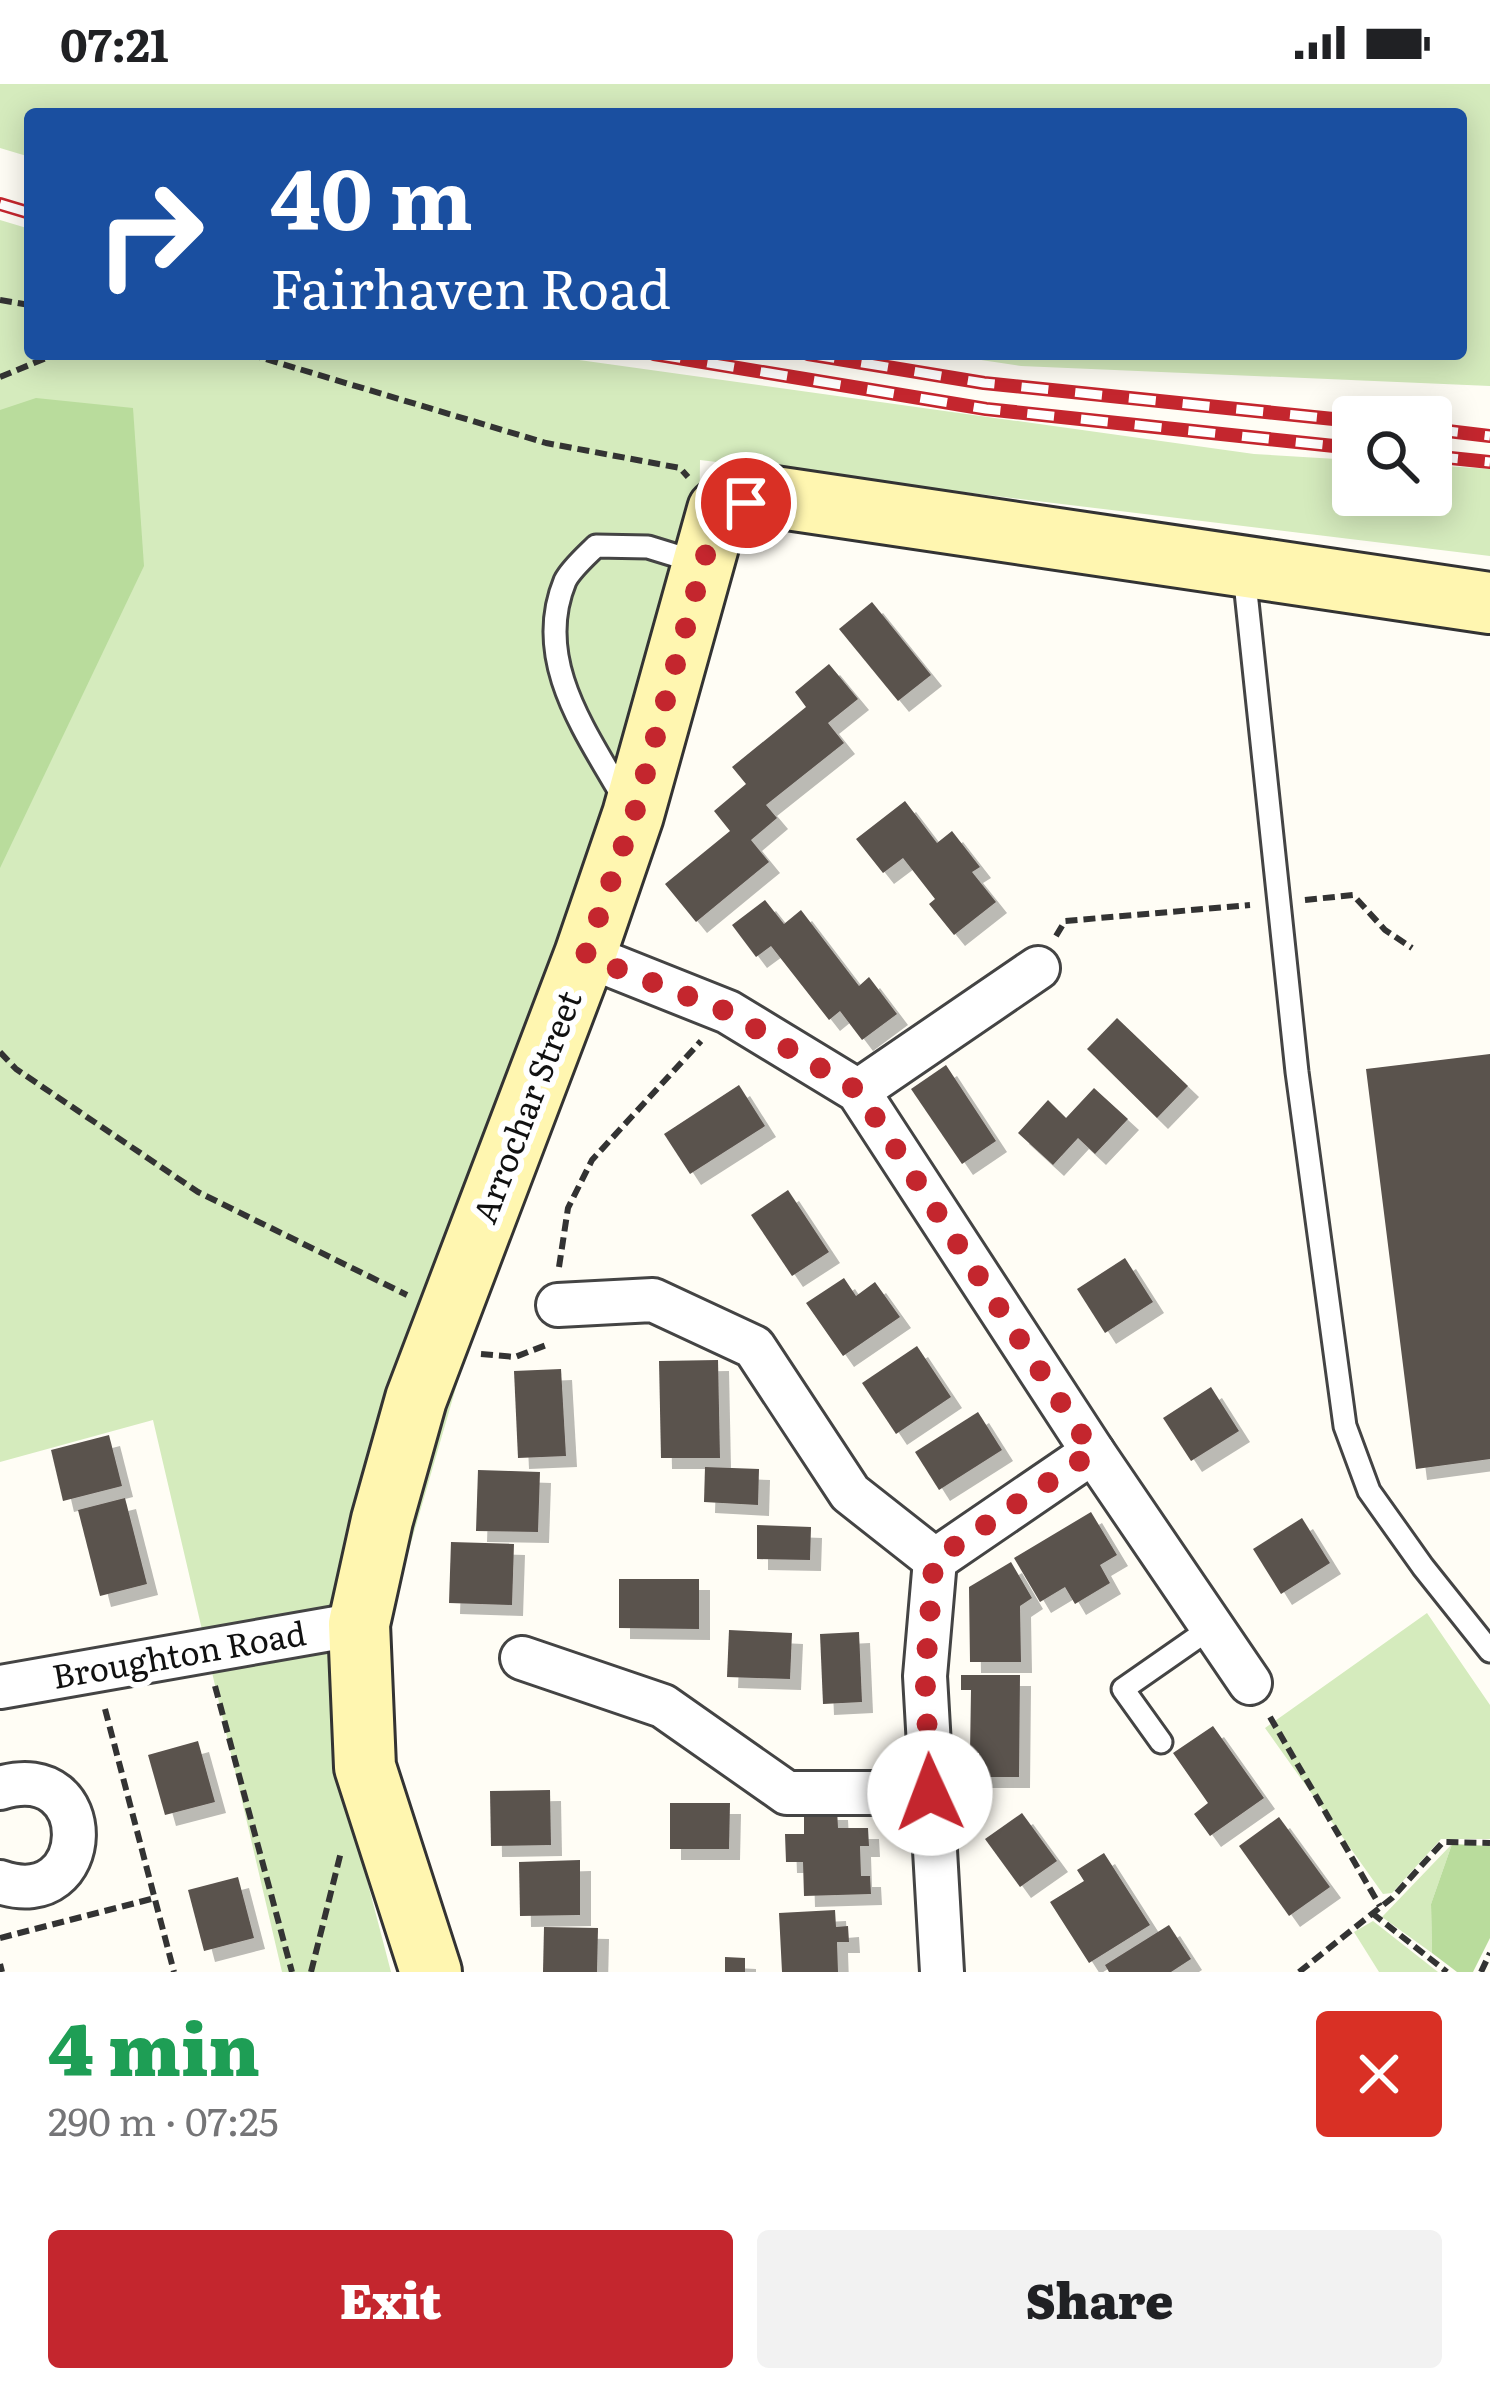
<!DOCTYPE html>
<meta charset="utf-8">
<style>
body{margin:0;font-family:Literata,serif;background:#f2f2f2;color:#202124;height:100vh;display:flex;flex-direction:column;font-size:45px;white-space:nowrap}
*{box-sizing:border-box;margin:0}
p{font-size:39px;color:#757577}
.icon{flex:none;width:66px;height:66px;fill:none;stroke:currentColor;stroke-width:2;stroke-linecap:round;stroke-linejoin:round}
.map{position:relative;height:1888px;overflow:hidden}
.drawer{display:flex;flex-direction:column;background:#fff;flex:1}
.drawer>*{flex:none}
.guide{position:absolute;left:24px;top:24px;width:1443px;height:252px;border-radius:12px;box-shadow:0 6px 30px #0003;background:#1a4fa0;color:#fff;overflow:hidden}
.controls{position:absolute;left:1332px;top:312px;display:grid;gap:24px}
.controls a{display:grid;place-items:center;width:120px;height:120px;border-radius:12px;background:#fff;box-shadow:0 6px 30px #0003;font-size:60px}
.pin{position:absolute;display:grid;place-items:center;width:102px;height:102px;color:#fff;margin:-51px;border:6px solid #fff;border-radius:50%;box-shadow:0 3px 12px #0007}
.me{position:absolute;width:132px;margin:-66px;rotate:358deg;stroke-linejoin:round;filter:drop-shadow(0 0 9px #0008)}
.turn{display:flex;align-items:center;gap:42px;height:252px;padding:0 48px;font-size:54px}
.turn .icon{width:156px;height:156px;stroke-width:2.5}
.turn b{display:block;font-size:84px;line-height:102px}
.round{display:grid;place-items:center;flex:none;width:126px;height:126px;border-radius:12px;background:#f2f2f2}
.headline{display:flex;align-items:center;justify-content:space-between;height:204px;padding:0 48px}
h1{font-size:72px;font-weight:800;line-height:90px;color:#1e9e55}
.button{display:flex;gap:24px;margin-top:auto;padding:24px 48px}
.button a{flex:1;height:138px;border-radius:12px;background:#c4262e;color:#fff;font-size:48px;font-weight:800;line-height:138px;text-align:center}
.button a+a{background:#f2f2f2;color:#202124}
.status{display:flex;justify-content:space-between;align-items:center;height:84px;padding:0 60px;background:#fff;direction:ltr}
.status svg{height:33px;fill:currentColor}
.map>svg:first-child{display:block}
.green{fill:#d5ebbd}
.forest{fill:#b9dc9c}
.building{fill:#5a524d;filter:url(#shadow)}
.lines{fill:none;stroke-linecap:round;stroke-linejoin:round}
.lane-casing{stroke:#444;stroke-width:27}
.street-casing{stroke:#444;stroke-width:48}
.secondary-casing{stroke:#333;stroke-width:66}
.path{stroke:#333;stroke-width:6;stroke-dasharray:12 6;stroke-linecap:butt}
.lane{stroke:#fff;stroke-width:21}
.street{stroke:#fff;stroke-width:42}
.secondary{stroke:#fff6b0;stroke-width:60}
.rail-casing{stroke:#c4262e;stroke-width:14}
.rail{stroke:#fff;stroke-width:9;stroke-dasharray:27;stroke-linecap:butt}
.route{stroke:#c4262e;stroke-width:21;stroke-dasharray:0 37.8}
.labels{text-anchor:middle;stroke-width:12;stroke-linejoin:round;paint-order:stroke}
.street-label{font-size:33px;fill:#111;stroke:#fff}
</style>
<div class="status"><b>07:21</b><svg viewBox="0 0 49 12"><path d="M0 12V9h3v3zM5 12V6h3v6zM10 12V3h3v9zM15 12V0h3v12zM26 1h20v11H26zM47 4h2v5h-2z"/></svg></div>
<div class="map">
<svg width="1490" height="1888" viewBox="0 0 1490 1888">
<defs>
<filter id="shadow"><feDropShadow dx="11" dy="11" stdDeviation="0" flood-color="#0004"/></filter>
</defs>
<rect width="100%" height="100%" fill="#fffdf5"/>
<g class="green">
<path d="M0,0h1490v302l-469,-20 -80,-12h520v-240h-1431v43l-30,-9z"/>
<path d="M0,136l30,9v125h506l718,100 99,6v35h78v-30l59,4v87l-790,-96 -2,187 -221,668 -80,276 -46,91 11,179 29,111h-109l-129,-552 -153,42z"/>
<path d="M1427,1529l63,92v134h-49l-49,54 -9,1 -118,-166z"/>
<path d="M1452,1760l-21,60 1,49 -50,-36z"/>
<path d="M1373,1837l65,51h-59l-25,-40z"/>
</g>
<g class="forest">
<path d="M36,314l97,10 11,158 -144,302v-458z"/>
<path d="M1452,1760l38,2v92l-17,34h-16l-25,-19 -1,-49z"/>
</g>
<g class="building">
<path d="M872,518l59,73 -33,26 -59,-72z"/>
<path d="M829,580l29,35 -30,24 16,20 -78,62 11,13 -26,22 18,22 -73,60 -31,-38 65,-53 -16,-20 32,-27 -14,-17 74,-60 -11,-15z"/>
<path d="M905,717l32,42 15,-12 28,36 -8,5 24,30 -42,33 -25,-31 6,-5 -32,-41 -20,15 -27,-34z"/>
<path d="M765,816l19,24 17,-14 58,76 10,-9 28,37 -35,26 -22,-29 -11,9 -58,-74 -15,11 -24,-32z"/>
<path d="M1117,934l71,68 -31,32 -70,-69z"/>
<path d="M1490,970v405l-74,10 -50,-400z"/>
<path d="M946,981l50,76 -34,23 -51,-75z"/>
<path d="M739,1001l26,41 -75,48 -26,-40z"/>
<path d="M1094,1004l34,31 -33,35 -17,-16 -25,27 -35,-32 30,-33 18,18z"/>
<path d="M788,1106l41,62 -37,24 -41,-61z"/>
<path d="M1125,1174l28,44 -48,31 -28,-44z"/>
<path d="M844,1194l12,18 19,-14 25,35 -57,39 -37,-53z"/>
<path d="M917,1262l34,51 -55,37 -34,-51z"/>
<path d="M718,1276l2,98h-59l-2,-97z"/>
<path d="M561,1285l5,87 -48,2 -4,-87z"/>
<path d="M1211,1303l28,44 -48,30 -28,-43z"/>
<path d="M978,1328l24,38 -63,40 -24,-38z"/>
<path d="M109,1351l13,51 -59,15 -12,-51z"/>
<path d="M705,1383l54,2 -1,36 -54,-3z"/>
<path d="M478,1386l62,2 -2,60 -62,-1z"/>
<path d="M125,1414l22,86 -47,12 -22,-86z"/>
<path d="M1091,1428l26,43 -17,10 10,18 -35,21 -10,-17 -25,15 -26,-44z"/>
<path d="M1302,1434l28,45 -49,31 -28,-45z"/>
<path d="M757,1441l54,2 -1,33 -53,-1z"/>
<path d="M451,1458l63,2 -2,61 -63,-2z"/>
<path d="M1011,1478l21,36 -12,8 1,56h-51l-1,-75z"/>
<path d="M619,1495h80v50l-80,-1z"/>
<path d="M729,1546l63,3 -2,46 -63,-2z"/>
<path d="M859,1548l3,70 -39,2 -3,-70z"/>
<path d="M961,1591h59l-1,102h-40v-24h-9l1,-63h-10z"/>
<path d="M1213,1642l51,72 -54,38 -16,-22 14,-11 -35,-50z"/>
<path d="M198,1657l17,61 -50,13 -17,-60z"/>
<path d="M550,1706l1,55 -60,1 -1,-55z"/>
<path d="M670,1719h60l-1,46h-59z"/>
<path d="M804,1725h33l1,19h30l1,18h-9l1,30h9l1,18 -67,2 -1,-34h-17l-1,-28h19z"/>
<path d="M1022,1729l35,48 -37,26 -35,-48z"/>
<path d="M1279,1733l51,70 -41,29 -50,-70z"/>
<path d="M1104,1769l46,72 -61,38 -39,-61 34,-21 -7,-11z"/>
<path d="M580,1776v55l-60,1 -1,-54z"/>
<path d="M238,1793l16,61 -50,13 -16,-61z"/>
<path d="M835,1826l1,17 12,-1 1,16h-12l1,30h-56l-3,-59z"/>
<path d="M1169,1841l22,34 -20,13h-62l-4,-7z"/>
<path d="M544,1843l54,1 -1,44h-54z"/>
<path d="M725,1873l20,1v14h-20z"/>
</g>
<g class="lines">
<g class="lane-casing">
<g id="lane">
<path d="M1244,489l53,499 48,354 24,65 54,76 67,84"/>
<path d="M624,715c-37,-66 -92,-138 -59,-218 6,-12 21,-25 31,-35l52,1 52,16"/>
<path d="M1161,1658l-38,-53 89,-62"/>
</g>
</g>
<g class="street-casing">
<g id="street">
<path d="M585,871l143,57 130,79 235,361 157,231"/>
<path d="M858,1007l180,-123"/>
<path d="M558,1221l95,-5 101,47 96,146 85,67"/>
<path d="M522,1574l141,48 124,87h143"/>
<path d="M0,1603l359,-63"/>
<path d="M0,1704c101,-31 96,127 0,94"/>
<path d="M942,1888l-17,-296 10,-116 158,-108"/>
</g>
</g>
<g class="secondary-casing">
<path id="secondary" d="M431,1888l-66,-205 -6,-143 23,-104 34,-121 169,-444 48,-140 85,-305 56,-13 716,106"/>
</g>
<g class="path">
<path d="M0,216l30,5"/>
<path d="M249,270l297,89 134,25 8,9"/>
<path d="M0,293l56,-23"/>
<path d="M1305,816l48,-5 32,35 27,18"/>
<path d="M1056,852l9,-15 185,-16"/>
<path d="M0,968l16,17 182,123 209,103"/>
<path d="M559,1183l9,-59 24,-48 109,-119"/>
<path d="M481,1270l34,3 34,-13"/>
<path d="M215,1602l77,286"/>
<path d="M105,1625l69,263"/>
<path d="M1270,1633l110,189"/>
<path d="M1372,1829l75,59"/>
<path d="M0,1854l155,-40"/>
<path d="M0,1880l2,8"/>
<path d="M311,1888l30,-120"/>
<path d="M1299,1888l93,-74 51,-56 47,1"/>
<path d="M1481,1888l9,-19"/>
</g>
<use href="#lane" class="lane"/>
<use href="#street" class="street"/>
<use href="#secondary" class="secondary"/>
<g class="rail-casing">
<g id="rail">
<path d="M0,120l30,9"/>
<path d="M654,270l332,55 367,39"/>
<path d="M808,270l176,29 369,38"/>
<path d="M1431,345l59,7"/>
<path d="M1431,372l59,6"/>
</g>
</g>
<use href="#rail" class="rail"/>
</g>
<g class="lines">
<path class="route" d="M746,419l-28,7 -84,305 -49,141 143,56 130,79 235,361 -159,108 -9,116 5,117"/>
</g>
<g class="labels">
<g class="street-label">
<text transform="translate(527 1023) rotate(-69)" y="12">Arrochar Street</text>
<text transform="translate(179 1571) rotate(-10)" y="12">Broughton Road</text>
</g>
</g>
</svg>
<div class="controls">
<a><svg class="icon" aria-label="search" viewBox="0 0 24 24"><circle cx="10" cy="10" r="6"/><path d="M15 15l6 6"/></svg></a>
</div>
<div class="pin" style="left:746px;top:419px;background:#d93025"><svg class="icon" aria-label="arrive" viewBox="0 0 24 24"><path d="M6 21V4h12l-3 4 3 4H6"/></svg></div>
<svg class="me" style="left:930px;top:1709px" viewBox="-20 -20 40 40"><circle r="19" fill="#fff"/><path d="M0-13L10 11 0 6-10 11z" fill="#c4262e"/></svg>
<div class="guide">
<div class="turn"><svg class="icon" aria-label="right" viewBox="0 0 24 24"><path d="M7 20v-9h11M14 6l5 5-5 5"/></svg><div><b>40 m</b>Fairhaven Road</div></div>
</div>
</div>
<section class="drawer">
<div class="headline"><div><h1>4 min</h1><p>290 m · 07:25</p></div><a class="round" style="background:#d93025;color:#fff"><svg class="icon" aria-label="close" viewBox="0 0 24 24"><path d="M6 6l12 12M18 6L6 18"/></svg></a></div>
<div class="button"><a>Exit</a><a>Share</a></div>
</section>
